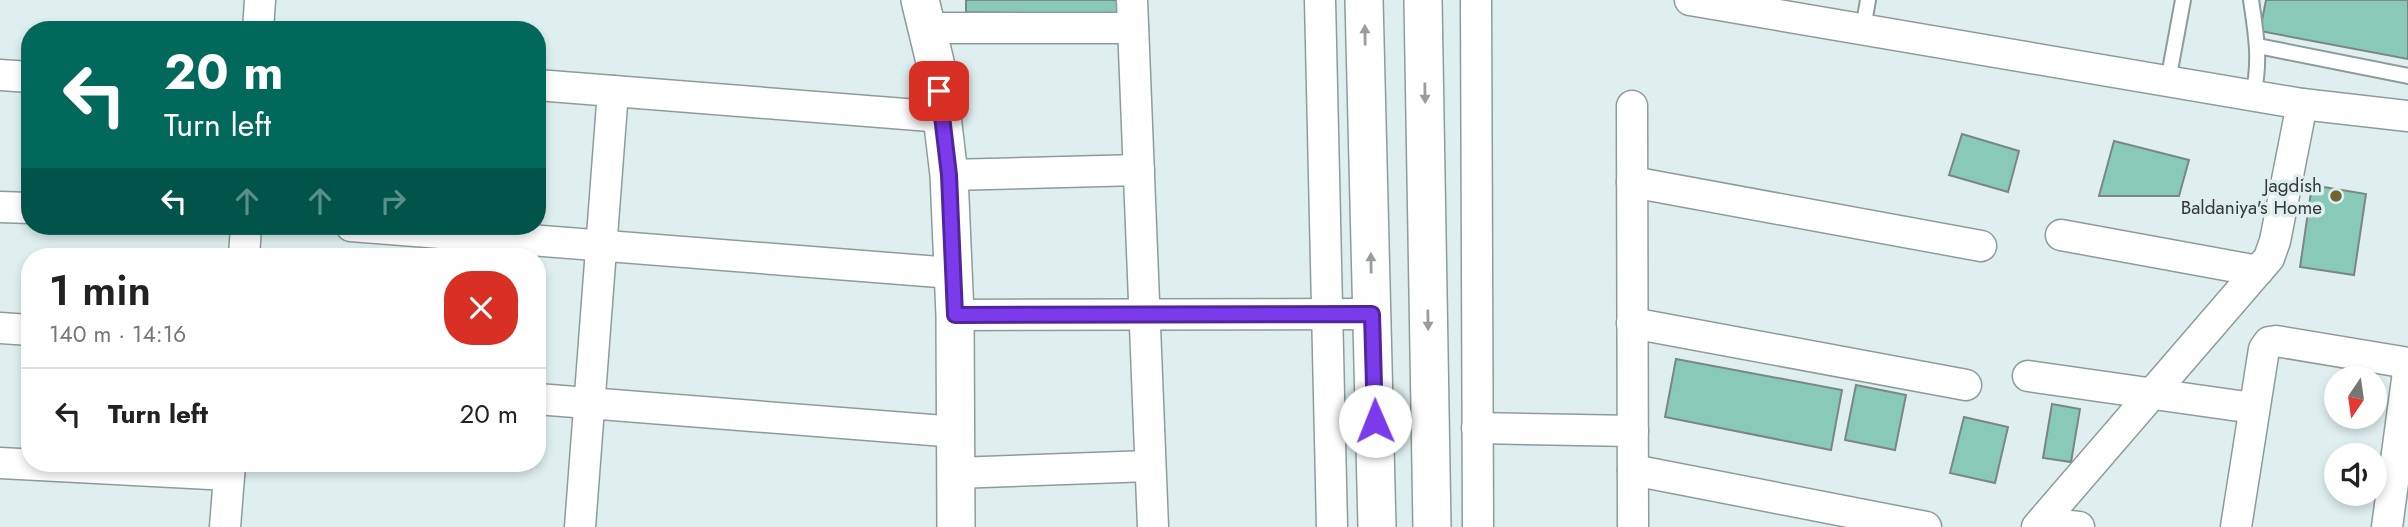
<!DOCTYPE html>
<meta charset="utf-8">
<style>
body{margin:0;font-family:Jost,sans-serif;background:#f6f6f6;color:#222;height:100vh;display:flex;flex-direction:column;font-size:26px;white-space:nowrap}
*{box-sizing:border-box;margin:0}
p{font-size:23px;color:#767676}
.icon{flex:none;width:38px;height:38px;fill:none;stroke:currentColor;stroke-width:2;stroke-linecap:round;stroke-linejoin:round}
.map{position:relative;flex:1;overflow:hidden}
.details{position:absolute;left:21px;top:248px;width:525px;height:224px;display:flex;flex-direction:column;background:#fff;border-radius:28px;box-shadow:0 4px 10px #0003}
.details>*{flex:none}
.hud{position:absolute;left:21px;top:21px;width:525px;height:214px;border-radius:28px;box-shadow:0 4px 10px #0003;background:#00695c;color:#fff;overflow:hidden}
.needle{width:46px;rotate:193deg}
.tools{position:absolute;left:2324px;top:366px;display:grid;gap:14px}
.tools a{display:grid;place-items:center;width:63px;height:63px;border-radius:50%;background:#fff;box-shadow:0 4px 10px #0003;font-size:35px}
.pin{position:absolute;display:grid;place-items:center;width:60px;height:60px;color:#fff;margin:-30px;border-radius:14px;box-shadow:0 4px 10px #0006}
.me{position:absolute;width:77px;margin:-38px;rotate:359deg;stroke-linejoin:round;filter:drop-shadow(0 0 5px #0008)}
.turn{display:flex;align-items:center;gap:24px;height:147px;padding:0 28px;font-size:32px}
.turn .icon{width:91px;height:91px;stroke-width:2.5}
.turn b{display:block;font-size:49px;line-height:60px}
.lanes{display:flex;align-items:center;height:66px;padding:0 28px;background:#0003;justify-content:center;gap:35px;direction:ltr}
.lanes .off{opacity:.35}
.round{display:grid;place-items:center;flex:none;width:74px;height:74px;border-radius:28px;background:#f6f6f6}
.summary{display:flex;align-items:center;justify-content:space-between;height:119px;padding:0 28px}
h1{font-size:42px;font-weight:600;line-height:52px}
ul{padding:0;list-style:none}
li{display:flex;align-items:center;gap:21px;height:91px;padding:0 28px;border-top:2px solid #e0e0e0}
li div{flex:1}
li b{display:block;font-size:26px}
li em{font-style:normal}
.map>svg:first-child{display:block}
.building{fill:#88c9b7;stroke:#7a8783;stroke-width:2}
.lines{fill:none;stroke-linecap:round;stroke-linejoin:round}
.service-casing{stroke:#8d9c9b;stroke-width:18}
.minor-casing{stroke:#8d9c9b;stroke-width:33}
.tertiary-casing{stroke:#8d9c9b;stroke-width:40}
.service{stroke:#fff;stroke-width:14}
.minor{stroke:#fff;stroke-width:30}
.tertiary{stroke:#fff;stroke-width:37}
.oneway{fill:#999c9c}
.route-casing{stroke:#51269a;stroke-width:18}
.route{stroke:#7c3aed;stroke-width:12}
.poi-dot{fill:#6f6532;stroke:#dfefef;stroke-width:2.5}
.labels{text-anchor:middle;stroke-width:7;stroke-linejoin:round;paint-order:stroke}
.poi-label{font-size:19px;fill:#333939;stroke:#dfefef;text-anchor:end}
</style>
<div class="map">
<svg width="2408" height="527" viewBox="0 0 2408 527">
<rect width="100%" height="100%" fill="#dfefef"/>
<g class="building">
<path d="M966,0h156l-1,15 -155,-3z"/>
<path d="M2266,0h142v59l-148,-28z"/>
<path d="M1962,134l57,17 -11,41 -59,-17z"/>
<path d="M2114,141l75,19 -10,36h-80z"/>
<path d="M2312,185l54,9 -12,81 -54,-8z"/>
<path d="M1676,359l166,31 -11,60 -166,-33z"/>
<path d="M1856,385l50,10 -11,55 -50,-10z"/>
<path d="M2052,404l28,5 -9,53 -28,-4z"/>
<path d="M1964,417l44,10 -13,56 -45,-10z"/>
</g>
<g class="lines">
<g class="service-casing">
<g id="service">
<path d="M2251,0c5,34 10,61 2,95"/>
<path d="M1863,29l5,-29"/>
<path d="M2258,46l150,30"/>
<path d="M2168,81l15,-81"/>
</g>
</g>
<g class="minor-casing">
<g id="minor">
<path d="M1132,0l21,527"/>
<path d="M1320,0l12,527"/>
<path d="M1476,0l2,527"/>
<path d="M1690,0l612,104 106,12"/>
<path d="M927,28h206"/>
<path d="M258,30l2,-30"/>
<path d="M0,75l30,2"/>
<path d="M537,85l406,32"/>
<path d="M1632,106l1,421"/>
<path d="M949,175l190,-5"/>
<path d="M1632,182l349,64"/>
<path d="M0,207l30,1"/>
<path d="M351,226l601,47"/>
<path d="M2061,235l197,36"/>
<path d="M244,257l2,-31"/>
<path d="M955,315l417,-1"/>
<path d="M1632,323l334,62"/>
<path d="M0,328l30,2"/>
<path d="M2028,376l225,32"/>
<path d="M537,399l420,33"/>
<path d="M1477,428l156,3"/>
<path d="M0,463l229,12"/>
<path d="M1633,470l293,57"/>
<path d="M956,473l194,-7"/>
<path d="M2041,523l38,4"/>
<path d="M225,527l5,-63"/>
<path d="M580,527l33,-436"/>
<path d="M2037,527l232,-269 6,-17 27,-137"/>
<path d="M2236,527l28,-178 5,-7 7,-1 132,22"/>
<path d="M2387,527l21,-155"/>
</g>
</g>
<g class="tertiary-casing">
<g id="tertiary">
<path d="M920,0l16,66 13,109 6,140 1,212"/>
<path d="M1364,0l13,527"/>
<path d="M1423,0l9,527"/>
</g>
</g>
<use href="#service" class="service"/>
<use href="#minor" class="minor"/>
<use href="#tertiary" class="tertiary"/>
</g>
<defs><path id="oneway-solid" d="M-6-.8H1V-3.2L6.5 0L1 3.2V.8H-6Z" transform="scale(1.75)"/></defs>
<g class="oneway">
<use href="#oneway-solid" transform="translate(1365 35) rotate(-91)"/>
<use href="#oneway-solid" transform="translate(1425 93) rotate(89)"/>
<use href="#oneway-solid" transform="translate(1371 263) rotate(-91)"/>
<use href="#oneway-solid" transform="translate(1428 320) rotate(89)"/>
</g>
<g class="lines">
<g class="route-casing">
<path id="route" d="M939,91l10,84 6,140 417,-1 3,107"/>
</g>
<use href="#route" class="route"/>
</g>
<circle class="poi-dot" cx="2336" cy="196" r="7"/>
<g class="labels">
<g class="poi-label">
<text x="2322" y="192">Jagdish<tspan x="2322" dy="22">Baldaniya's Home</tspan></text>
</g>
</g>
</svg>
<div class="tools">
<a><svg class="needle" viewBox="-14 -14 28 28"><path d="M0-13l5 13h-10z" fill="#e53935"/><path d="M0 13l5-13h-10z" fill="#767676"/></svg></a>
<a><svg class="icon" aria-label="sound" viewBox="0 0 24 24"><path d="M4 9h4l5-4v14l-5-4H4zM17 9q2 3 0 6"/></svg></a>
</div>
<div class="pin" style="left:939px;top:91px;background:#d93025"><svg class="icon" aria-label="arrive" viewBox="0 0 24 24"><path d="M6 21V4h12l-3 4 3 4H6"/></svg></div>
<svg class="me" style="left:1375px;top:421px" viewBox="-20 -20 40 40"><circle r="19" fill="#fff"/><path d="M0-13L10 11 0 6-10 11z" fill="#7c3aed"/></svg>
<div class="hud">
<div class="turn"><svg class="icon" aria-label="left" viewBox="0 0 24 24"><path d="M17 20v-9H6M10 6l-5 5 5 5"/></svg><div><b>20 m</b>Turn left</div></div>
<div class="lanes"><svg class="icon" aria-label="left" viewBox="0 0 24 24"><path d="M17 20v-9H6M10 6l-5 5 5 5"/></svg><svg class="icon off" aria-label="ahead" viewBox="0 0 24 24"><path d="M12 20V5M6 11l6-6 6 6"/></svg><svg class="icon off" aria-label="ahead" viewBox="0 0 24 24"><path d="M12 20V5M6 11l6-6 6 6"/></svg><svg class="icon off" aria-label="right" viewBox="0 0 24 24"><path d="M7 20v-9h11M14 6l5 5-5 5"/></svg></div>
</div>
<section class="details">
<div class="summary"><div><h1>1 min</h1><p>140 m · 14:16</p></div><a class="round" style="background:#d93025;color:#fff"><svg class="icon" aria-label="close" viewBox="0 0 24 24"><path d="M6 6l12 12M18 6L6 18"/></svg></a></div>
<ul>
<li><svg class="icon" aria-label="left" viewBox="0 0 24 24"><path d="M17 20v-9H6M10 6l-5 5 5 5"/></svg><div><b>Turn left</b></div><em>20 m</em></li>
</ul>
</section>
</div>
